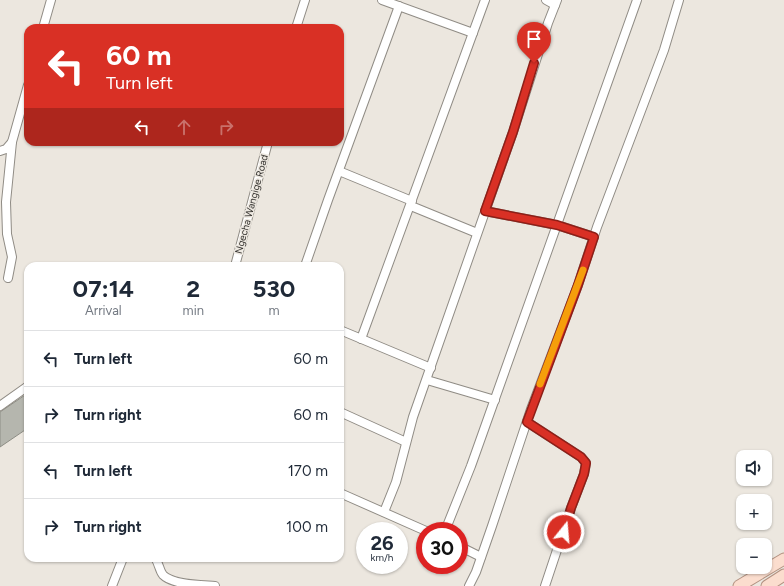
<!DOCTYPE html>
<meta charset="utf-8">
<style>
body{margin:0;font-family:Figtree,sans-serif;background:#f2f2f3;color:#1f2937;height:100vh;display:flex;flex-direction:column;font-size:15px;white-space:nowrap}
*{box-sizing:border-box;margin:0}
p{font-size:13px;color:#747a83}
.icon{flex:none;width:22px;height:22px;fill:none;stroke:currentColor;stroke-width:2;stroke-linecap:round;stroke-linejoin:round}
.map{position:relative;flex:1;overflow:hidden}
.drawer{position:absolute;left:24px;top:262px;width:320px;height:300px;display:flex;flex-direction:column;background:#fff;border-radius:12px;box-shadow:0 1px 3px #0004}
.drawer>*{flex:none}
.guide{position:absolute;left:24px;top:24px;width:320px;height:122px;border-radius:12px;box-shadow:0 1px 3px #0004;background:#d93025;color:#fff;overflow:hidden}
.buttons{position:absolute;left:736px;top:450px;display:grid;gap:8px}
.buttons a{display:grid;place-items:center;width:36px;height:36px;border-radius:8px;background:#fff;box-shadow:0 1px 3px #0004;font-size:20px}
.speed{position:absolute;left:356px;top:522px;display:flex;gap:8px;font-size:20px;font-weight:700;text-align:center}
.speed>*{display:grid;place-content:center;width:52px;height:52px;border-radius:50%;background:#fff;box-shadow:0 1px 3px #0004;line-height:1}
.speed small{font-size:10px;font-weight:400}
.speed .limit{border:6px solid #d22;background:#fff;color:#111}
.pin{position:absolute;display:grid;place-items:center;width:34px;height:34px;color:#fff;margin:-41px -17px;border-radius:50% 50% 50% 0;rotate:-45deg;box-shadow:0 0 4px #0007}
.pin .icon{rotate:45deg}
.me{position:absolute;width:44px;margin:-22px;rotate:17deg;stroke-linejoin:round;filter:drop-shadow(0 0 3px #0008)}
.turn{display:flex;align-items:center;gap:14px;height:84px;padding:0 16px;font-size:18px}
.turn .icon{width:52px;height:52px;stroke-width:2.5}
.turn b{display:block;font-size:28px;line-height:34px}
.lanes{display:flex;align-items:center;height:38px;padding:0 16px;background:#0003;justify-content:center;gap:20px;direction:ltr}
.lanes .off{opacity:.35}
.eta{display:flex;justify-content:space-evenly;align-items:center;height:68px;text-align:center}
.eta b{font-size:24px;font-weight:700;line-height:28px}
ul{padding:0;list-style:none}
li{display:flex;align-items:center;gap:12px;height:56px;padding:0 16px;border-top:1px solid #e0e1e3}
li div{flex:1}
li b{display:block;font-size:15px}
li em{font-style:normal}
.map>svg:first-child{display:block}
.building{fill:#b5b6ae;stroke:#8d8d85}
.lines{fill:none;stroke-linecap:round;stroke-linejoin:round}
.minor-casing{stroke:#908c85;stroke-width:10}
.major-casing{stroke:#b29180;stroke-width:13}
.minor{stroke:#fff;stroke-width:8}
.major{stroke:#fbddce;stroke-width:11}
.route-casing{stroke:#8d1f18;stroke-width:10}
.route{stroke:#d93025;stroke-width:7}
.slow{stroke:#f59e0b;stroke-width:7}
.labels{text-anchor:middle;stroke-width:3;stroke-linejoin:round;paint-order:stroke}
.street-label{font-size:10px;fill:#312f2c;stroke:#ece7df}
</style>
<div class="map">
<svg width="784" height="586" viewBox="0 0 784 586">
<rect width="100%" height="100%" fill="#ece7df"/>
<path class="building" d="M28,393v35l-28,19v-35z"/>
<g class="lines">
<g class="minor-casing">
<g id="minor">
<path d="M382,0l91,33"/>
<path d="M546,0l9,5"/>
<path d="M43,28l8,-28"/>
<path d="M296,28l9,-28"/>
<path d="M0,151l6,-2 6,-7 16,-57"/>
<path d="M339,171l73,30"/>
<path d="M411,206l66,27"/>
<path d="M485,211l72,14 37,12"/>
<path d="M235,266l33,-124"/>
<path d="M305,266l23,-66 71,-194"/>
<path d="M8,278l4,-21 -5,-23 -1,-32 6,-60"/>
<path d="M340,330l91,38"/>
<path d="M361,339c42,-113 83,-226 124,-339"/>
<path d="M427,380l68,20"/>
<path d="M0,406l28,-20"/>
<path d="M340,412l66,30"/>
<path d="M527,422l54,35 5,6 -2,11 -13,34 -26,78"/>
<path d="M340,493l86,38"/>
<path d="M384,512l12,-30 17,-65 100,-285 35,-109 9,-23"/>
<path d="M445,531l26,-65 166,-466"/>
<path d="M459,546l22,11"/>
<path d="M155,558c4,5 4,12 8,17 10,10 39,10 52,11"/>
<path d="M112,586l11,-28"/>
<path d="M469,586l7,-14 16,-46 39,-117 47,-124 19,-58 67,-177 15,-50"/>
</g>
</g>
<g class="major-casing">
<g id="major">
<path d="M739,586l45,-27"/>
<path d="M767,586l17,-11"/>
</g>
</g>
<use href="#minor" class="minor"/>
<use href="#major" class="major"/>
</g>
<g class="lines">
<g class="route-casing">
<path id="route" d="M534,63l-21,69 -28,79 72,14 37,12 -16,48 -51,137 54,35 5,6 -2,11 -13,34 -7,24"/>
</g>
<use href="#route" class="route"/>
<path class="slow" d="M540,384l43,-114"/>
</g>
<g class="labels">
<g class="street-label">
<text transform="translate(251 204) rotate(-75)" y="4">Ngecha Wangige Road</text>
</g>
</g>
</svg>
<div class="buttons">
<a><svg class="icon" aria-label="sound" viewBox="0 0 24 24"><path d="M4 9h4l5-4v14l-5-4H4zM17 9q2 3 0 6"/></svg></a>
<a>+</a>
<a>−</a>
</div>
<div class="speed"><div>26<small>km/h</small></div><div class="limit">30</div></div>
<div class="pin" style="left:534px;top:63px;background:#d93025"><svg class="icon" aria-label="arrive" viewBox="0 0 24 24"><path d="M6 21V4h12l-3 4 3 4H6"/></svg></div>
<svg class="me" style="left:564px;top:532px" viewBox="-20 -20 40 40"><circle r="17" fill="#d93025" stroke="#fff" stroke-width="3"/><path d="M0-11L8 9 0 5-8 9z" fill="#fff"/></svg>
<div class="guide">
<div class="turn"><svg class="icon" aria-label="left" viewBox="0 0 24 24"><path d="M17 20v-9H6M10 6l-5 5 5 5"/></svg><div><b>60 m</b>Turn left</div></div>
<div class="lanes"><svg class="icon" aria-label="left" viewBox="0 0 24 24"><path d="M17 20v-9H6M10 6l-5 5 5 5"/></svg><svg class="icon off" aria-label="ahead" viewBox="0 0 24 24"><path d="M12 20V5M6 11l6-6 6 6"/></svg><svg class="icon off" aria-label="right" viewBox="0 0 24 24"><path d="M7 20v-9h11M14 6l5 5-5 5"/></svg></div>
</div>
<section class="drawer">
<div class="eta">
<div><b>07:14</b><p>Arrival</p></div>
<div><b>2</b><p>min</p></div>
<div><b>530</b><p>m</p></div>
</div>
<ul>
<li><svg class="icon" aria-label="left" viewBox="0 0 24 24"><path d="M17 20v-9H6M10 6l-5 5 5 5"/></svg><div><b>Turn left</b></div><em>60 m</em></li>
<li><svg class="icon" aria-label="right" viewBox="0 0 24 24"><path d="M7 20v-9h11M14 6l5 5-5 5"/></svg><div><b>Turn right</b></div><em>60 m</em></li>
<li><svg class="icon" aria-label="left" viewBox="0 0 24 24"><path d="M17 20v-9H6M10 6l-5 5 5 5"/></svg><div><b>Turn left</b></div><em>170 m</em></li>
<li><svg class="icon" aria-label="right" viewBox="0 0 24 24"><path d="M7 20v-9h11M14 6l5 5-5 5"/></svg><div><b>Turn right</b></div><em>100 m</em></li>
</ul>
</section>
</div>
